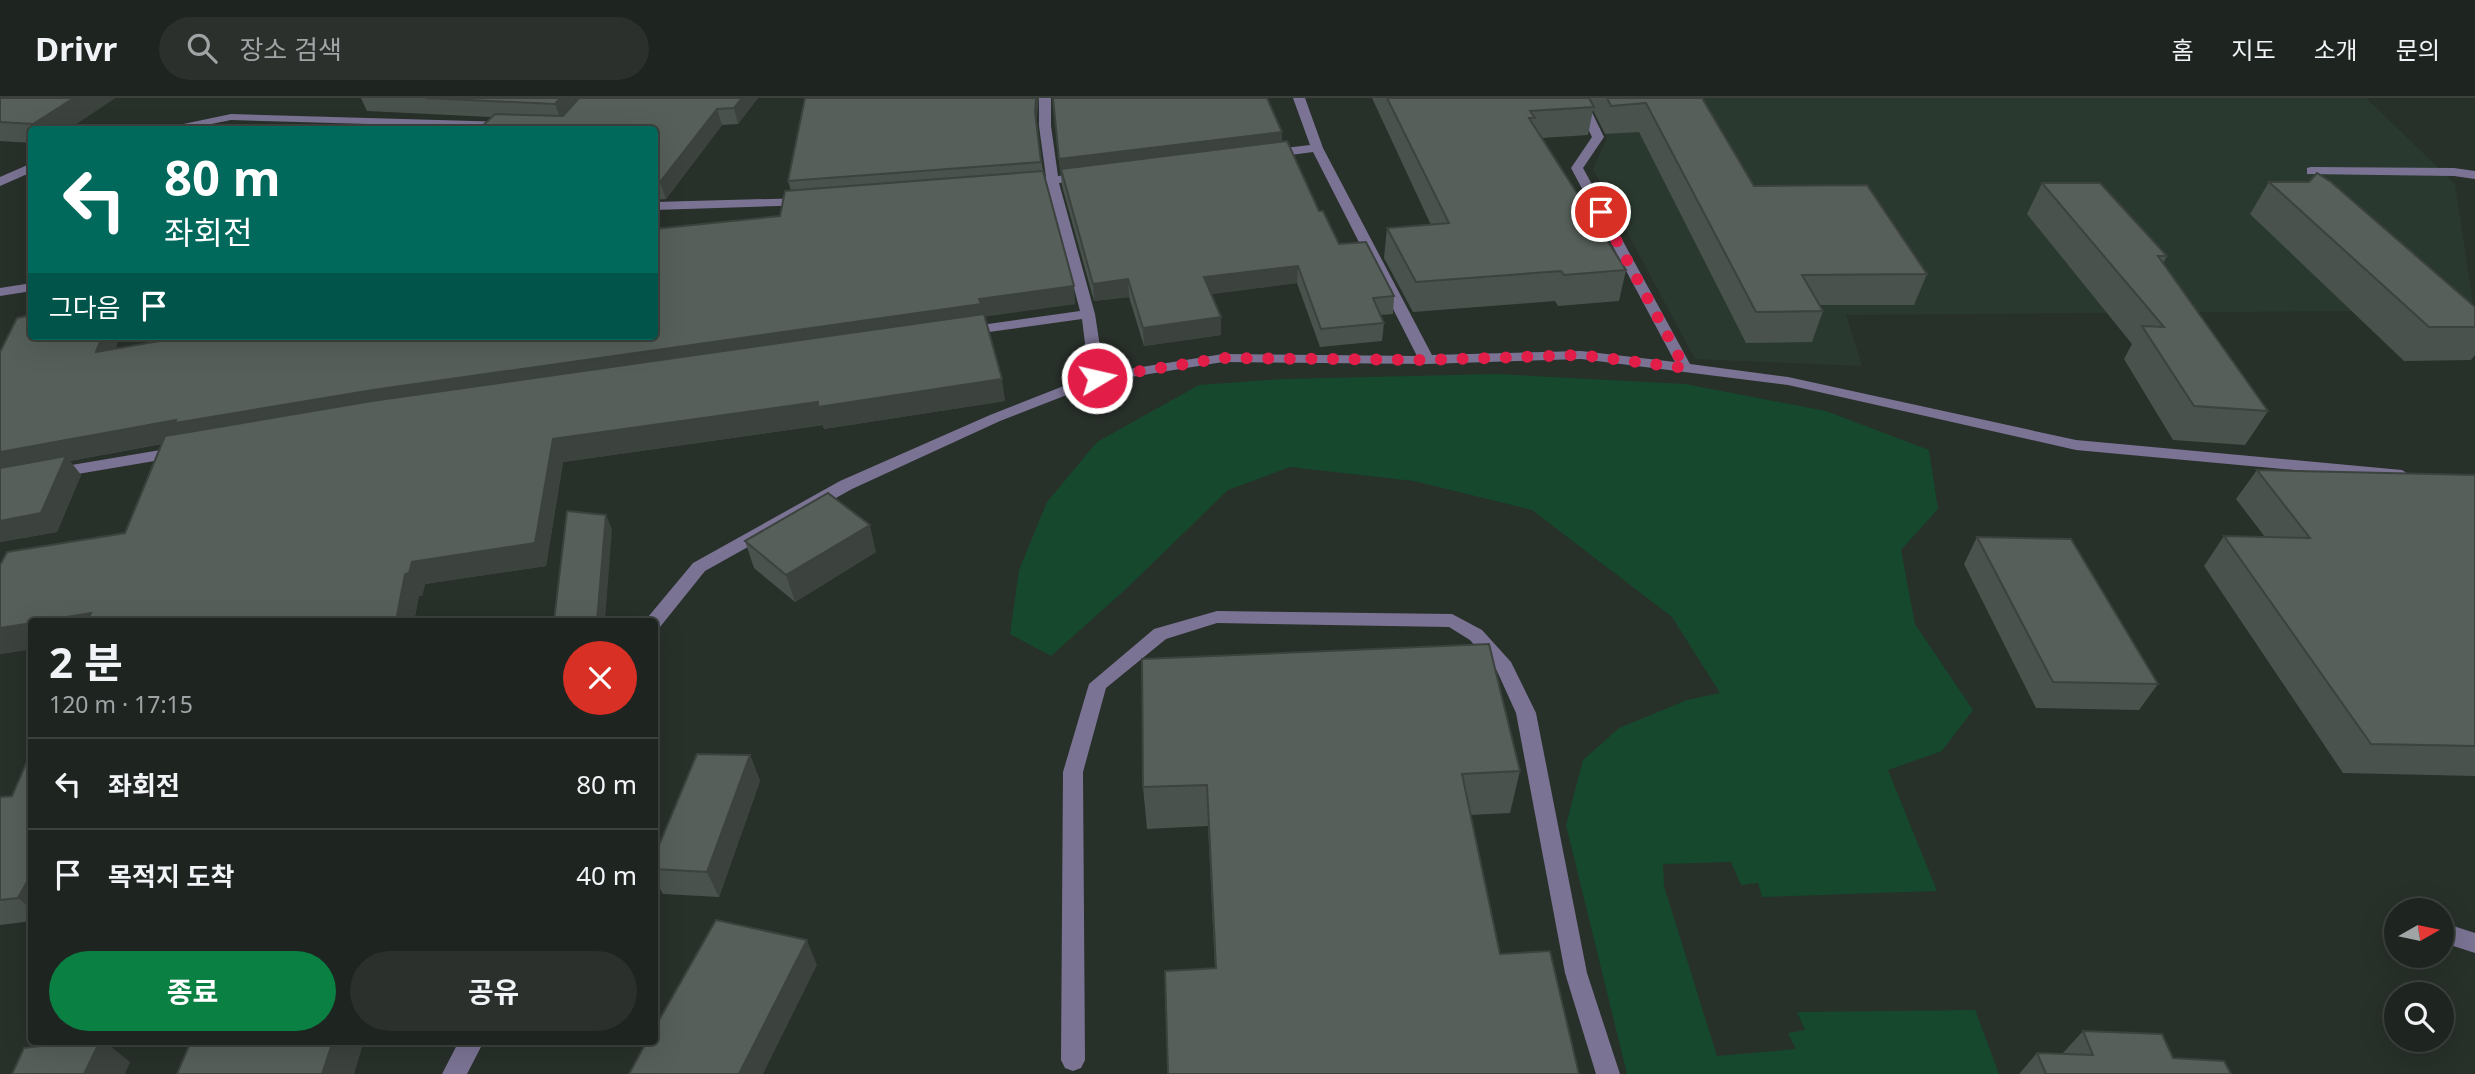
<!DOCTYPE html>
<html lang="ko">
<meta charset="utf-8">
<style>
body{margin:0;font-family:"Noto Sans","Noto Sans KR",sans-serif;background:#2b302d;color:#f1f3f6;height:100vh;display:flex;flex-direction:column;font-size:26px;white-space:nowrap}
*{box-sizing:border-box;margin:0}
p{font-size:23px;color:#a1a4a5}
.icon{flex:none;width:38px;height:38px;fill:none;stroke:currentColor;stroke-width:2;stroke-linecap:round;stroke-linejoin:round}
.map{position:relative;flex:1;overflow:hidden}
.details{position:absolute;left:28px;top:520px;width:630px;height:427px;display:flex;flex-direction:column;background:#1e2420;border-radius:7px;box-shadow:0 7px 28px #0002,0 0 0 2px #3c413e}
.details>*{flex:none}
.banner{position:absolute;left:28px;top:28px;width:630px;height:214px;border-radius:7px;box-shadow:0 7px 28px #0002,0 0 0 2px #3c413e;background:#00695c;color:#fff;overflow:hidden}
.needle{width:46px;rotate:81deg}
.buttons{position:absolute;left:2384px;top:800px;display:grid;gap:14px}
.buttons a{display:grid;place-items:center;width:70px;height:70px;border-radius:50%;background:#1e2420;box-shadow:0 7px 28px #0002,0 0 0 2px #3c413e;font-size:35px}
.pin{position:absolute;display:grid;place-items:center;width:60px;height:60px;color:#fff;margin:-30px;border:4px solid #fff;border-radius:50%;box-shadow:0 2px 7px #0007}
.me{position:absolute;width:77px;margin:-38px;rotate:81deg;stroke-linejoin:round;filter:drop-shadow(0 0 5px #0008)}
.turn{display:flex;align-items:center;gap:24px;height:147px;padding:0 21px;font-size:32px}
.turn .icon{width:91px;height:91px;stroke-width:2.5}
.turn b{display:block;font-size:49px;line-height:60px}
.then{display:flex;align-items:center;height:66px;padding:0 21px;background:#0003;gap:14px;font-size:26px}
.round{display:grid;place-items:center;flex:none;width:74px;height:74px;border-radius:37px;background:#2b302d}
.summary{display:flex;align-items:center;justify-content:space-between;height:119px;padding:0 21px}
h1{font-size:42px;font-weight:700;line-height:52px}
.primary-button{display:flex;gap:14px;margin-top:auto;padding:14px 21px}
.primary-button a{flex:1;height:80px;border-radius:42px;background:#0b8043;color:#fff;font-size:28px;font-weight:700;line-height:80px;text-align:center}
.primary-button a+a{background:#2b302d;color:#f1f3f6}
ul{padding:0;list-style:none}
li{display:flex;align-items:center;gap:21px;height:91px;padding:0 21px;border-top:2px solid #3c413e}
li div{flex:1}
li b{display:block;font-size:26px}
li em{font-style:normal}
header{display:flex;align-items:center;gap:42px;box-sizing:border-box;height:98px;padding:0 35px;background:#1e2420;border-bottom:2px solid #3c413e}
header strong{font-size:33px}
nav{display:flex;gap:38px;margin-inline-start:auto;font-size:24px}
.search{width:490px;height:63px;background:#2b302d;display:flex;align-items:center;gap:18px;box-sizing:border-box;padding:0 24px;border-radius:38px;color:#a1a4a5;font-size:26px}
.map>svg:first-child{display:block}
.built{fill:#2a392f}
.green{fill:#15482c}
.lines{fill:none;stroke-linecap:round;stroke-linejoin:round}
.minor{fill:#7b7393;fill-rule:evenodd}
.wall{fill:#4a524d}
.shaded-wall{fill:#3c423e}
.building{fill:#565f59;stroke:#3c423e;stroke-width:2}
.route{stroke:#e11d48;stroke-width:12;stroke-dasharray:0 21.6}
</style>
<header>
<strong>Drivr</strong>
<div class="search"><svg class="icon" aria-label="search" viewBox="0 0 24 24"><circle cx="10" cy="10" r="6"/><path d="M15 15l6 6"/></svg>장소 검색</div>
<nav><a>홈</a><a>지도</a><a>소개</a><a>문의</a></nav>
</header>
<div class="map">
<svg width="2475" height="976" viewBox="0 0 2475 976">
<rect width="100%" height="100%" fill="#28302a"/>
<path class="built" d="M1595,0h771l89,86 19,126 -628,5 16,51 -167,-7 -102,-190 14,-31z"/>
<path class="green" d="M1497,276l188,10 141,27 103,39 9,59 -37,41 14,74 58,86 -31,41 -54,19 49,121 -175,6 -4,-14 -17,2 -10,-23 -68,2 1,22 53,170 79,-7 -8,-16 17,-3 -8,-18 178,-2 24,64h-372l-61,-249 17,-65 36,-32 68,-28 33,-7 -48,-76 -140,-107 -118,-29 -124,-14 -62,23 -102,99 -75,67 -41,-22 9,-64 28,-68 50,-60 102,-57 84,-6z"/>
<g class="lines">
<g class="minor">
<path d="M1039,0h12v28l7,50 26,-3 6,4 -6,4 -25,2 36,131 9,59 119,-19 194,2 -104,-204 -45,6 -6,-4 6,-4 42,-5 -17,-47h12l18,50 109,207 149,-4 94,11 -104,-194 21,-31 -19,-39h12l19,39 -21,31 107,196 98,13 288,63 326,30 8,5 -8,5 -326,-30 -288,-65 -207,-26 -154,5 -204,-2 -123,20 -100,39 -148,68 -147,82 -45,56 -6,1v-7h-9l3,-4 45,-54 147,-82 150,-66 99,-39 -7,-57 -115,16 -7,-4 7,-4 113,-16 -33,-127 -22,3 -6,-4 6,-4 21,-2 -7,-51z"/>
<path d="M231,16l277,8 6,3 -6,3 -277,-8 -49,10h-27z"/>
<path d="M32,65v9l-32,14v-9z"/>
<path d="M2311,69l143,1 21,3v8l-21,-3 -147,-2v-6z"/>
<path d="M805,100l4,1v6l-155,5v-8z"/>
<path d="M32,185v8l-32,5v-8z"/>
<path d="M178,349l8,5 -2,4 -130,22 -8,-5 8,-5z"/>
<path d="M1217,513l235,3 30,16 29,32 25,51 51,260 33,101h-24l-31,-101 -49,-260 -19,-42 -27,-31 -21,-13 -232,-4 -51,16 -60,49 -23,84 2,288 -4,8 -8,3 -8,-3 -4,-8 2,-288 26,-88 65,-55z"/>
<path d="M2441,824l34,11v20l-34,-11z"/>
<path d="M459,943h25l-17,33h-25z"/>
</g>
</g>
<g class="wall">
<path d="M0,0h115l-48,32h-35v13l-32,-2z"/>
<path d="M361,0h397l-20,26 -16,1 -56,74 -12,1v-70l-163,-13 -124,-6z"/>
<path d="M1053,0l229,34v10l37,69 20,33 55,52 -1,18 -13,1 4,8 -2,18 -62,6 -23,-64 -86,11 10,23v18l-77,11 -15,-49 -35,4 -32,-115z"/>
<path d="M1372,0h330l52,88 173,88 -13,31h-94l3,6 -11,31 -66,1 -107,-211 -34,2 -12,-24 -5,25 -46,3 84,132 -7,31 -61,5 -3,-5 -142,11 -29,-54 3,-30 44,-3z"/>
<path d="M1036,27l7,46 32,133 -90,12 20,85 -181,28 -1,-4 -260,37 -17,104 -121,18 -3,12h-3l-5,25h-382v28l-32,5v-89l125,-32 37,-89 -92,17 11,14 -24,57 -57,10 116,-194 538,-12 126,-120 11,-25 -3,-10z"/>
<path d="M2269,84l206,125v48l-4,5 -67,1 -154,-147z"/>
<path d="M2042,85l125,73 -4,7 105,148 -23,34 -72,-5 -49,-81 8,-15 -105,-130z"/>
<path d="M2257,372l218,5v301l-132,-3 -139,-207 20,-30 41,1 -29,-38z"/>
<path d="M1977,439l181,147 -19,26 -103,-2 -72,-144z"/>
<path d="M745,443l131,11 -81,50 -41,-34z"/>
<path d="M32,652v171l-32,4v-126l12,-3z"/>
<path d="M750,657l10,26 -41,116 -56,-3 -9,-16v-21z"/>
<path d="M1520,673l-10,42 -40,2 -255,153 -7,-142 -61,3 -4,-42z"/>
<path d="M2083,933l90,27 58,16h-212l18,-21 25,1z"/>
</g>
<g class="shaded-wall">
<path d="M74,0h41l-48,32h-31l-3,-6z"/>
<path d="M560,0h21l-20,22 -6,-16z"/>
<path d="M742,0h16l-20,26 -4,-16z"/>
<path d="M1036,0h3l-3,28 -1,-14z"/>
<path d="M717,11l5,16 -56,74 -6,-17z"/>
<path d="M1282,34v14l-221,23 -1,4 -1,-14z"/>
<path d="M1298,168l-1,17 -92,12 -1,-18z"/>
<path d="M1128,181l1,18 -35,4 -1,-17z"/>
<path d="M1074,188l1,18 -92,13 -797,122 -116,22 11,14 -24,57 -57,10v-90l176,-32 803,-121z"/>
<path d="M1221,219v18l-77,11 -1,-18z"/>
<path d="M102,238h18l-11,34 -13,-18z"/>
<path d="M1002,281l3,22 -181,28 -1,-4 -260,37 -17,104 -121,18 -3,12h-3l-5,25h-18l9,-47 7,-12 141,-123 265,-37z"/>
<path d="M606,417l6,14 -7,92h-8z"/>
<path d="M870,427l6,27 -81,50 -9,-27z"/>
<path d="M91,515l6,8h-55z"/>
<path d="M32,525v26l-32,5v-26z"/>
<path d="M750,657l10,26 -41,116 -12,-25z"/>
<path d="M32,775v37l-14,-12z"/>
<path d="M807,842l10,25 -54,109h-24z"/>
<path d="M100,943h4l26,21 -5,12h-41z"/>
<path d="M333,943h31l-10,33h-32z"/>
</g>
<g class="building">
<path d="M0,0h74l-41,26 -33,-2z"/>
<path d="M426,0h134l-5,6z"/>
<path d="M579,0h163l-8,10 -17,1 -57,73 -6,1v-53h-176l17,-16 68,2z"/>
<path d="M805,0h231l-1,14 6,50 -253,19z"/>
<path d="M1053,0h214l15,34 -223,27z"/>
<path d="M1387,0h202l5,9 -64,4 5,7h-6l97,152 -62,5 -3,-4 -145,11 -29,-54 62,-5z"/>
<path d="M1607,0h95l52,88 113,-1 60,89 -125,1 21,36 -67,1 -110,-209 -35,3z"/>
<path d="M1287,43l32,70h4l16,33 27,-2 28,54 -21,2 11,25 -63,6 -23,-63 -94,11 17,40 -78,11 -15,-49 -35,5 -32,-115z"/>
<path d="M1043,73l31,115 -95,13 2,5 -608,86 -198,33 1,-3 -176,32v-100l17,-34 15,-3v21h70l-6,16 93,-16h465v-107l126,-13 5,-25z"/>
<path d="M2317,75l14,9 144,125v20h-46l-160,-145h40z"/>
<path d="M2042,85h58l67,73h-9l110,155 -74,-5 -52,-80 22,1z"/>
<path d="M984,216l18,65 -184,28v-5l-265,37 -18,104 -123,19 -3,11 -4,1 -9,47h-309l4,-8 -49,8h-10v2l-32,5v-63l7,-13 118,-19 40,-97 207,-35z"/>
<path d="M66,358l-25,57 -41,8v-53z"/>
<path d="M2257,372l218,5v271l-104,-2 -147,-208 86,2z"/>
<path d="M828,395l42,32 -84,50 -41,-34z"/>
<path d="M567,413l39,4 -9,106h-43z"/>
<path d="M1977,439l94,2 87,145 -105,-2z"/>
<path d="M1489,546l31,127 -58,3 38,180 50,-3 29,123h-411l-3,-103 51,-3 -9,-183 -64,2 -1,-128z"/>
<path d="M32,652v123l-14,25 -18,2v-101l1,-2 11,-1z"/>
<path d="M697,656l53,1 -43,117 -53,-3v-12z"/>
<path d="M716,822l91,20 -68,134h-110l18,-33h7v-12z"/>
<path d="M2083,933l79,3 11,24 51,3 7,13h-185l-9,-21 56,2z"/>
<path d="M82,943h18l-16,33h-72l12,-26z"/>
<path d="M191,943h142l-11,33h-145z"/>
</g>
<g class="lines">
<path class="route" d="M1097,280l126,-20 204,2 154,-5 104,13 -84,-156"/>
</g>
</svg>
<div class="buttons">
<a><svg class="needle" viewBox="-14 -14 28 28"><path d="M0-13l5 13h-10z" fill="#e53935"/><path d="M0 13l5-13h-10z" fill="#a1a4a5"/></svg></a>
<a><svg class="icon" aria-label="search" viewBox="0 0 24 24"><circle cx="10" cy="10" r="6"/><path d="M15 15l6 6"/></svg></a>
</div>
<div class="pin" style="left:1601px;top:114px;background:#d93025"><svg class="icon" aria-label="arrive" viewBox="0 0 24 24"><path d="M6 21V4h12l-3 4 3 4H6"/></svg></div>
<svg class="me" style="left:1097px;top:280px" viewBox="-20 -20 40 40"><circle r="17" fill="#e11d48" stroke="#fff" stroke-width="3"/><path d="M0-11L8 9 0 5-8 9z" fill="#fff"/></svg>
<div class="banner">
<div class="turn"><svg class="icon" aria-label="left" viewBox="0 0 24 24"><path d="M17 20v-9H6M10 6l-5 5 5 5"/></svg><div><b>80 m</b>좌회전</div></div>
<div class="then">그다음<svg class="icon" aria-label="arrive" viewBox="0 0 24 24"><path d="M6 21V4h12l-3 4 3 4H6"/></svg></div>
</div>
<section class="details">
<div class="summary"><div><h1>2 분</h1><p>120 m · 17:15</p></div><a class="round" style="background:#d93025;color:#fff"><svg class="icon" aria-label="close" viewBox="0 0 24 24"><path d="M6 6l12 12M18 6L6 18"/></svg></a></div>
<ul>
<li><svg class="icon" aria-label="left" viewBox="0 0 24 24"><path d="M17 20v-9H6M10 6l-5 5 5 5"/></svg><div><b>좌회전</b></div><em>80 m</em></li>
<li><svg class="icon" aria-label="arrive" viewBox="0 0 24 24"><path d="M6 21V4h12l-3 4 3 4H6"/></svg><div><b>목적지 도착</b></div><em>40 m</em></li>
</ul>
<div class="primary-button"><a>종료</a><a>공유</a></div>
</section>
</div>
